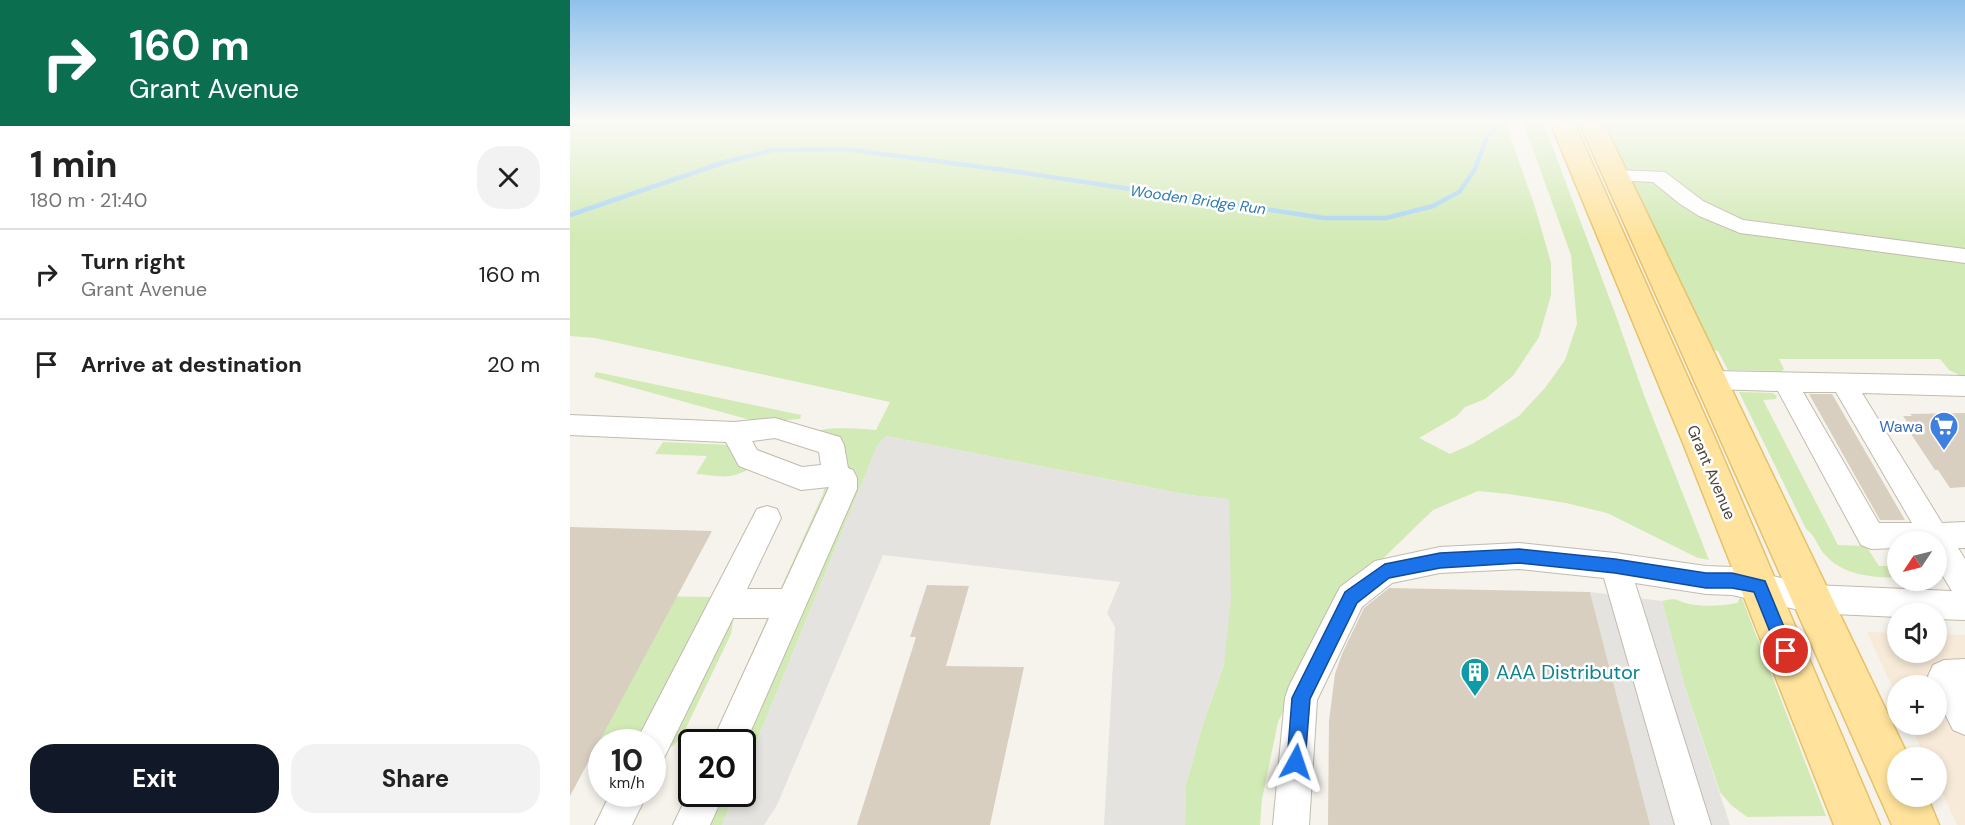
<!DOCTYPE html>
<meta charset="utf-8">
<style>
body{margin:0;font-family:"DM Sans",sans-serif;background:#f2f2f2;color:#222;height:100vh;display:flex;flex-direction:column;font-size:22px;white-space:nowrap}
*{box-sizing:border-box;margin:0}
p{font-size:20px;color:#767676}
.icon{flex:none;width:33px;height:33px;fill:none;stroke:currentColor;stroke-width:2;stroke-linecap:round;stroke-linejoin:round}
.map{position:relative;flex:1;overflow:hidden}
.panel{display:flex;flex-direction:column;background:#fff;width:570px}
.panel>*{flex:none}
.hud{background:#0b6e4f;color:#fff;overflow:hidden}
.needle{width:39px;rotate:235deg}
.tools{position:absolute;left:1317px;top:531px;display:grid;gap:12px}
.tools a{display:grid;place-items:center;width:60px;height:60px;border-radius:50%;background:#fff;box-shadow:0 3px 9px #0003;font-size:30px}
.speed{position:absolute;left:18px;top:729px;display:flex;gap:12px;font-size:30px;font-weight:700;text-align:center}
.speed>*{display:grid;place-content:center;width:78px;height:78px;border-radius:50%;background:#fff;box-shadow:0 3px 9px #0003;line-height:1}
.speed small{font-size:15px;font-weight:400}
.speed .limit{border:3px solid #111;border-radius:9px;background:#fff;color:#111}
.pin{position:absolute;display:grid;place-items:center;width:51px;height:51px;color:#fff;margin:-26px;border:3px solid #fff;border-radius:50%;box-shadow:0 2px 6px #0007}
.me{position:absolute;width:66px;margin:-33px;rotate:5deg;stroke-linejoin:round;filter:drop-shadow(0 0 4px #0008)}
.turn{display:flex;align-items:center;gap:21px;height:126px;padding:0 30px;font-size:27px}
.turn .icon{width:78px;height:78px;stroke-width:2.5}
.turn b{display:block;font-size:42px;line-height:51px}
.round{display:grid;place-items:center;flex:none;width:63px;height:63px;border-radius:24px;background:#f2f2f2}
.headline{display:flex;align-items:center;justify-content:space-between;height:102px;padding:0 30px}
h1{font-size:36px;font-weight:700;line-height:45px}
.primary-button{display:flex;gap:12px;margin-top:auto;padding:12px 30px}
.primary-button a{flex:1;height:69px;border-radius:24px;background:#111827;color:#fff;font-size:24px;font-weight:700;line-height:69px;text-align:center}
.primary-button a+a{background:#f2f2f2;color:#222}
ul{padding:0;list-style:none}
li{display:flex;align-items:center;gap:18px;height:90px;padding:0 30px;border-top:2px solid #e0e0e0}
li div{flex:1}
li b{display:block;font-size:22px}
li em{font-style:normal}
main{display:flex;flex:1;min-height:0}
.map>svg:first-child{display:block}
.commercial{fill:#f7ead8}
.green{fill:#d2eab5}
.parking{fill:#e5e3e0}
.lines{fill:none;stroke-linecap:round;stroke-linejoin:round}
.stream{stroke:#a9d4f2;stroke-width:4.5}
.building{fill:#d8cfc1}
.minor-casing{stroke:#c2bbae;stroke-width:2}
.major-casing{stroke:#e6c16a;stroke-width:3}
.minor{fill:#fff;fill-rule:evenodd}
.major{fill:#ffe39c;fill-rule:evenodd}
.route{fill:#1a73e8;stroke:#114b97;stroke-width:1.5}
.labels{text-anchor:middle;stroke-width:5;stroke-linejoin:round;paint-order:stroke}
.far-water-label{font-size:15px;font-style:italic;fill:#2e7ab2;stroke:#fff}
.shop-label{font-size:16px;fill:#366cbe;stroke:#fff;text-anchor:end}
.street-label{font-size:16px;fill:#4b4439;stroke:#fff}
.near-culture-label{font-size:20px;fill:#0d838f;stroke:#fff;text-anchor:start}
</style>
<main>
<section class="panel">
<div class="hud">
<div class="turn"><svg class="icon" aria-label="right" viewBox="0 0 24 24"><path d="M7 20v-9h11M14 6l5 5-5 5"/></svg><div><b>160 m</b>Grant Avenue</div></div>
</div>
<div class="headline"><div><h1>1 min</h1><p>180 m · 21:40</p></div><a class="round"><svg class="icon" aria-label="close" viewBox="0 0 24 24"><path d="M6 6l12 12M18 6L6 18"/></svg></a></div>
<ul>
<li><svg class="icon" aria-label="right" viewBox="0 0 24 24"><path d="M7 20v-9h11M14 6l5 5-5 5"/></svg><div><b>Turn right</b><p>Grant Avenue</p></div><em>160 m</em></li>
<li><svg class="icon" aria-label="arrive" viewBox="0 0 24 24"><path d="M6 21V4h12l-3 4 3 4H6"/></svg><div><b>Arrive at destination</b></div><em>20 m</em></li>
</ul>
<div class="primary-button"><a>Exit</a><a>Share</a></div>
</section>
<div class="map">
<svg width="1395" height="825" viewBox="0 0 1395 825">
<rect width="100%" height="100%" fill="#f6f3ec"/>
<path class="commercial" d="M1297,632l30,1 1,19h38l1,-18 28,1v190h-8l-20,-44 -1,-23 -11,-1 -15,-32 26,-1v-38h-38l-1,11z"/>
<g class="green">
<path d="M0,122h935l30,85 16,56v32l-12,42 -26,39 -28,23 -20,8 -8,9 -38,22 31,16 22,-10 47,-28 26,-28 20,-28 12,-36 -6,-69 -48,-133h20l72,191 30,85 64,162 -11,-2 -91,-45 -41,-10 -57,-9 -31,-3 -45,19 -99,96 -56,116 -16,77 -2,26h-75l1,-41 17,-60 21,-59 5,-166 -40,-4 -303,-59 -9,10 -134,329 -1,-33h-30l111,-248c9,-33 0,-39 -23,-59 26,-9 50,-7 76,-5l14,-28 -295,-64 -25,-2z"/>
<path d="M1031,122h364v256l-16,-8 -9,-11h-161l5,10 -2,2 -54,-1 -10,-19 -6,-1z"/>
<path d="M26,372l205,43 -1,4 -42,3 -164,-45z"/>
<path d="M1169,392l34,1 4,3 -1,3 -13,1 75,145 28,1 13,20h18v12c-25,-1 -52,-2 -71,-22 -8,-8 -10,-20 -20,-27z"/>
<path d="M93,442l69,3 17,24c-20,12 -33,6 -53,5l11,-18 -52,-2z"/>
<path d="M76,596l70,1 18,19 -3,18 -48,100 -9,11 -15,10 -7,-13h-50l-1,16 -31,-1z"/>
<path d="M1171,596l85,220 -79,1 -16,-12 -11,-13 -35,-105 -23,-86c17,-4 13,0 27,3 16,3 32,2 48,-1z"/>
<path d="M122,794h43l-13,31h-47z"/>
</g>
<g class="parking">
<path d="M316,436l303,59 40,4 2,100 -7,66 -21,59 -17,60 -1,41h-81l11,-198 -8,-14 13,-31 -237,-27 -106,250 -13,20h-42l13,-31h7l1,-19 134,-329z"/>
<path d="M1020,592l72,9 23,86 45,138h-80z"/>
</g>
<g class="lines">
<path class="stream" d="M0,215l155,-53 48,-12 72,-1 160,21 319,48h62l47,-12 26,-14 15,-21 13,-34 9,-11 9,-4"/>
</g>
<g class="building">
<path d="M1239,394h23l73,126h-25z"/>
<path d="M1395,413v74l-15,1 -12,-18h-3l-26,-39h5l-11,-15h9l-2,-2z"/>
<path d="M0,527l142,4 -142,265z"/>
<path d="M357,585l42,1 -23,80 78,1 -34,158h-133l59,-188h-6z"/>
<path d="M819,588l201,4 60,233h-322l1,-104 6,-47 7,-20 22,-46z"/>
</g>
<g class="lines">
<g class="minor-casing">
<g id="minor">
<path d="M1046,170l49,2 38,29 40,19 222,29v14l-225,-30 -41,-17 -19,-12 -27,-22 -44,-2 -3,-4 3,-4z"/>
<path d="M1142,371l253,5v20l-103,-3 80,130 23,-1v26h-7l7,11v61l-29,-1v-5h-38v3l-85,-4 -81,-18 -26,-1 -71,-11 76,242h-36l-71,-247 -85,-9 -79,4 -48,10 -30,24 -45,93 -8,125h-36l12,-127 4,-12 51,-99 35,-26 65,-14 79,-4 96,10 91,13 26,1 81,18 139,6 -16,-26v-23h-38v6l-27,1 -10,-4 -83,-154 -66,-2 -9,-2 -3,-7 3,-7zM1233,392h33l76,131h-33z"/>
<path d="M0,415l164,7 41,-4 65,19 4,8 4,23 5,2 4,8v11l-115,262v-9h-30l57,-124h-36l-69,140 -12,5v-21h-16l121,-233 10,-3 10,3 4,9 -34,71h35l47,-102 -28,3 -62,-24 -13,-24 -156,-7zM205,438l44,14 2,13 -19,2 -45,-17 -5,-9z"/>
<path d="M1395,659v76l-12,-5 -17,-34v-10h-4l-4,-10 5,-11 11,-5z"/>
<path d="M122,785v9h32l-14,31h-37z"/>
<path d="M40,794h37l-15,31h-37z"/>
</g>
</g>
<g class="major-casing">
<g id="major">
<path d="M980,122h24l143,321 163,382h-46l-151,-382z"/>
<path d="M1009,122h24l306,636h-11v38h29l12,29h-47z"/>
</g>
</g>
<use href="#minor" class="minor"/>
<use href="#major" class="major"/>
</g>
<linearGradient id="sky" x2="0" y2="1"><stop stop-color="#8fc1ec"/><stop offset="0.51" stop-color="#fbfaf6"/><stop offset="1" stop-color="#fbfaf6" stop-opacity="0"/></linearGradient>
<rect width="1395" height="238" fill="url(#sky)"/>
<path class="route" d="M949,549l96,10 91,14h26l33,8 29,70 -2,6 -6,2 -6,-2 -26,-65 -22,-4h-26l-91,-15 -96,-10 -79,5 -51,10 -32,25 -47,96 -5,63 -2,6 -7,3 -7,-3 -2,-6 5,-64 53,-106 40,-28 55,-11z"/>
<defs>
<g id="supermarket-pin" transform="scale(1.5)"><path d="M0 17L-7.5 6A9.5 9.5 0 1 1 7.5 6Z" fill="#3f7fe0" stroke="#fff"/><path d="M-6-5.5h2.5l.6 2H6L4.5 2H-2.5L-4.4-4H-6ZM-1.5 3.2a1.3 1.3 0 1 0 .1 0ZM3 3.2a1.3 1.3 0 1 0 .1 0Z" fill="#fff"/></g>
<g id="building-pin" transform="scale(1.5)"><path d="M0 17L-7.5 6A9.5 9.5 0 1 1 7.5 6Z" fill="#0f9aa8" stroke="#fff"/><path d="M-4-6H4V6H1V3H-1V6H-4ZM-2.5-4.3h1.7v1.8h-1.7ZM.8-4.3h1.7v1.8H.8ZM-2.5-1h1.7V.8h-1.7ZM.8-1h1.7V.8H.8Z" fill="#fff"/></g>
</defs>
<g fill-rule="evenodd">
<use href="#supermarket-pin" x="1374" y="426"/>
<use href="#building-pin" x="905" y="672"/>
</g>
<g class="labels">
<g class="far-water-label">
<text transform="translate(628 200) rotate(8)" y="5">Wooden Bridge Run</text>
</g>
<g class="shop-label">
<text x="1353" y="432">Wawa</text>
</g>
<g class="street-label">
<text transform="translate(1142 472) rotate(67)" y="6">Grant Avenue</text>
</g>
<g class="near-culture-label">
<text x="926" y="679">AAA Distributor</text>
</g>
</g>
</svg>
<div class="tools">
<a><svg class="needle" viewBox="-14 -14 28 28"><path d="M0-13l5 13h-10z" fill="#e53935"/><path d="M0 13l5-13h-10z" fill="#767676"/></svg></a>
<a><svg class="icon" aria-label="sound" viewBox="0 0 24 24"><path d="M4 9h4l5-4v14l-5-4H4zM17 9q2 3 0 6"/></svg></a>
<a>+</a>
<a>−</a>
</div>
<div class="speed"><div>10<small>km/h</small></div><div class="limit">20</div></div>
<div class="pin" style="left:1216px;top:651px;background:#d93025"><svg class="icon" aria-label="arrive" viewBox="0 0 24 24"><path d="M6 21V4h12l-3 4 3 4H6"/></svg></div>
<svg class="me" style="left:726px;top:762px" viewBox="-20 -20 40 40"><path d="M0-17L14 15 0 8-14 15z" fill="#1a73e8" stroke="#fff" stroke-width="4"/></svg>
</div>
</main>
